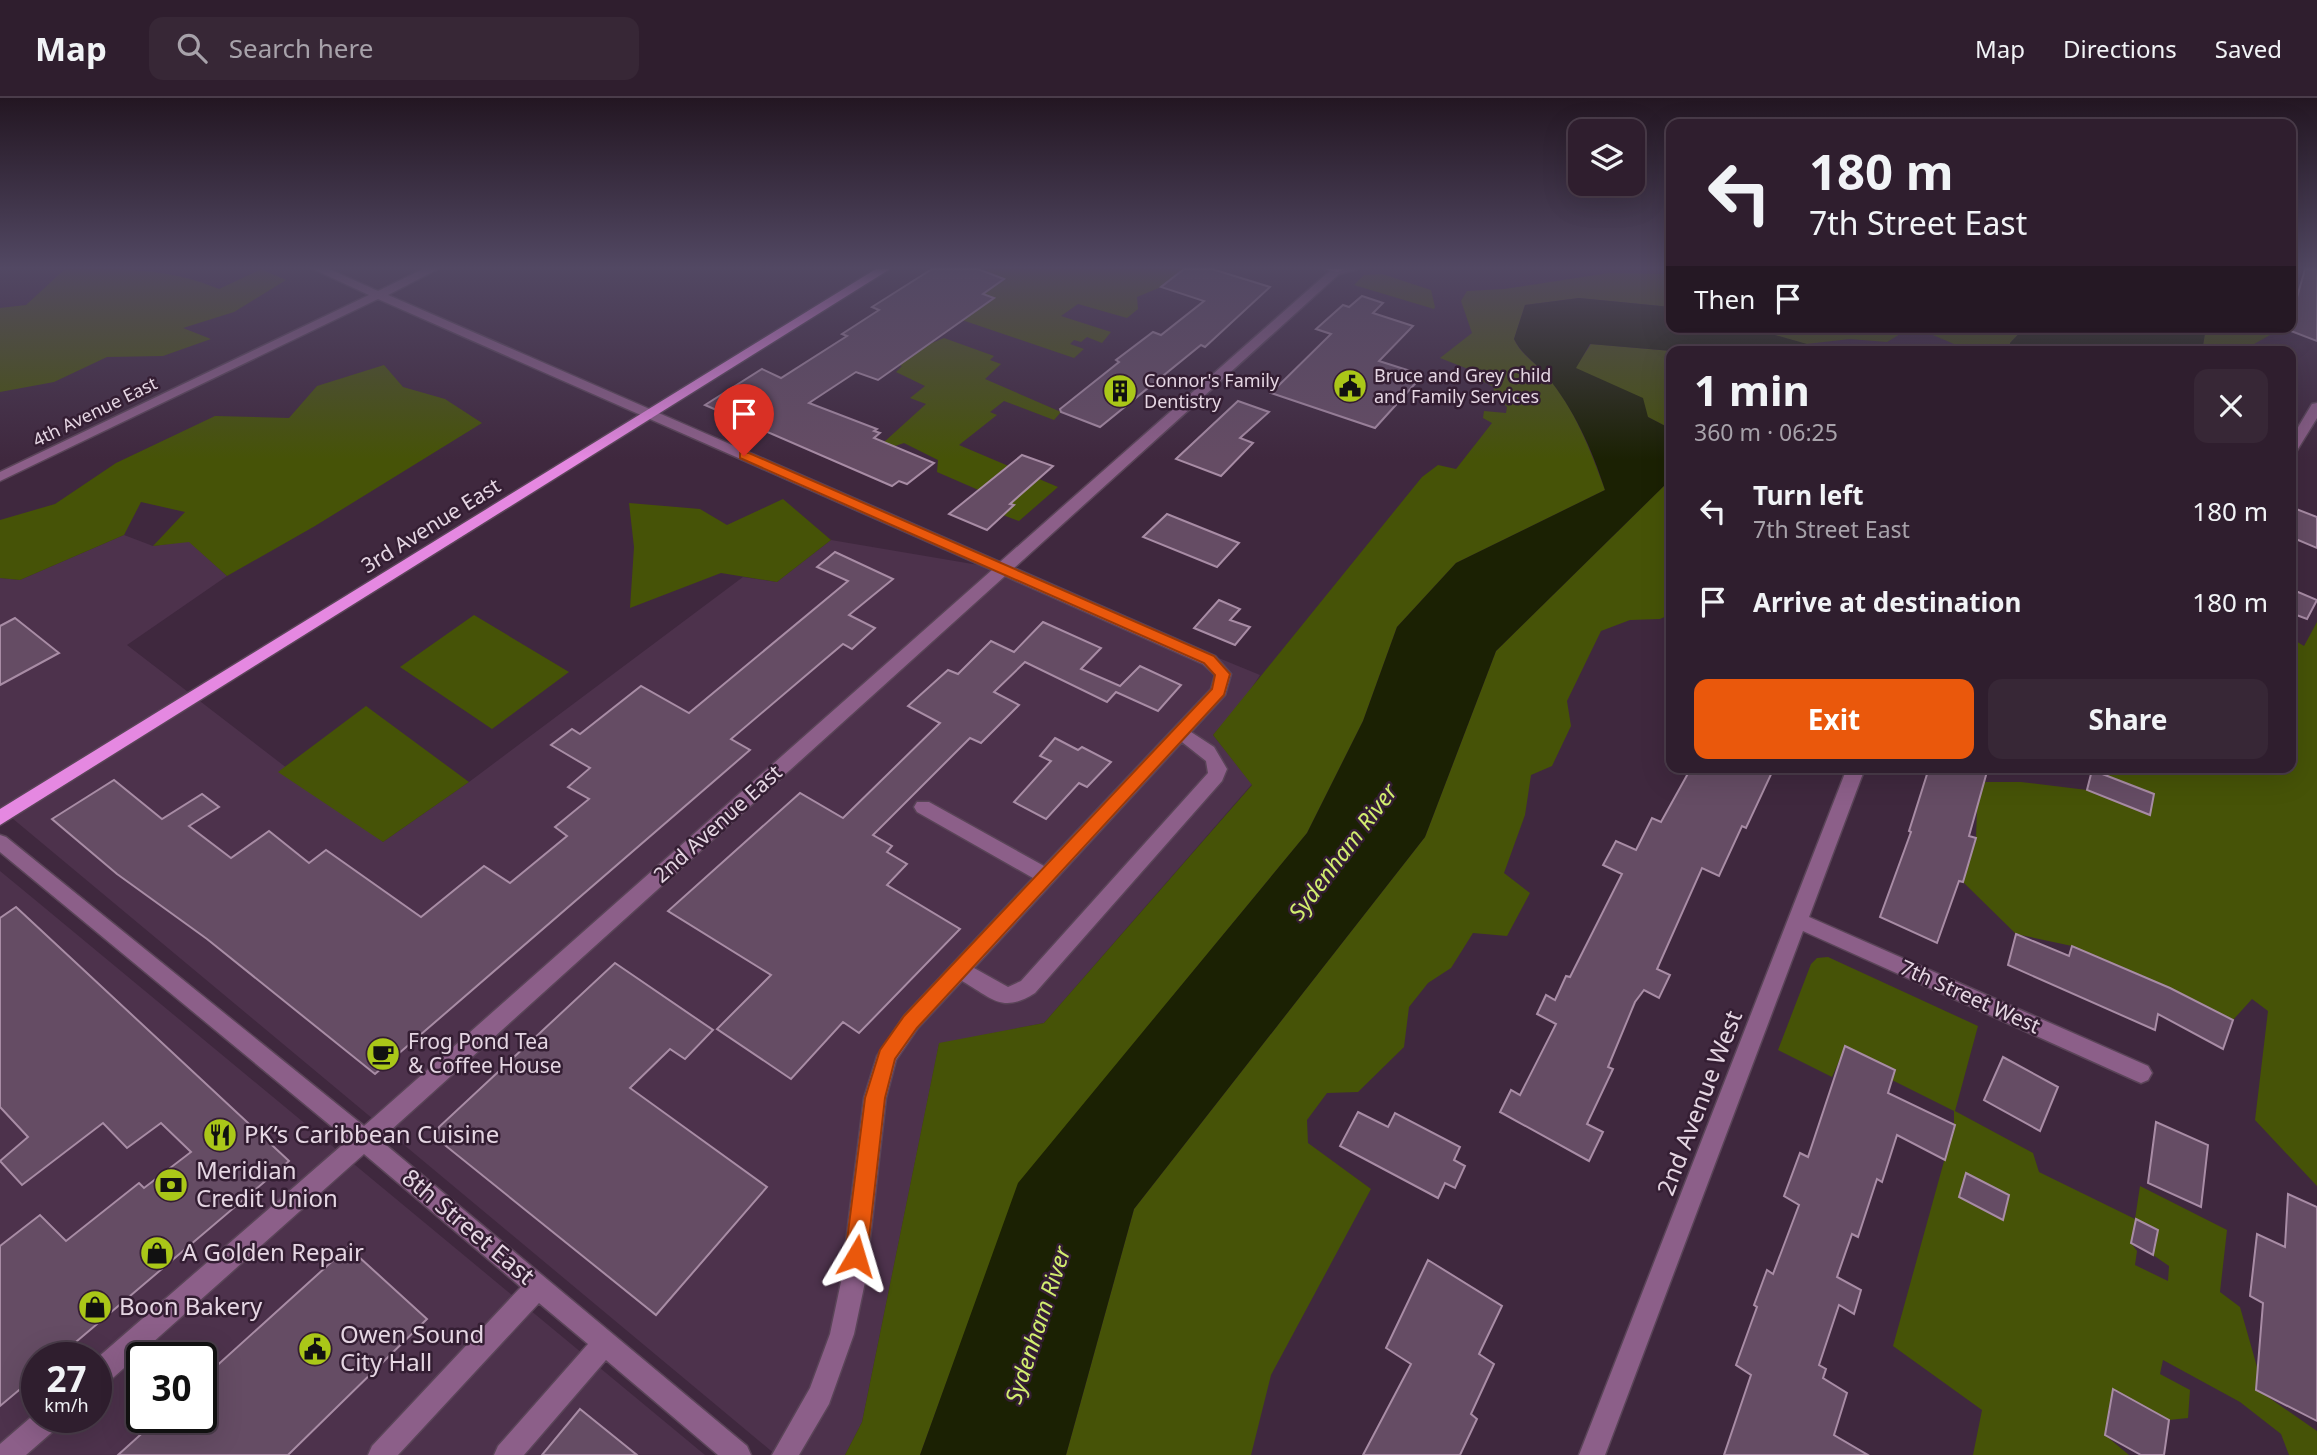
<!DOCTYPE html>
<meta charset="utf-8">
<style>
body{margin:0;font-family:"Noto Sans",sans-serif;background:#372736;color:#f1f3f6;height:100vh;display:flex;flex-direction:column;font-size:26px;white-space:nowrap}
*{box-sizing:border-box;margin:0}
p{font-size:23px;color:#a7a2aa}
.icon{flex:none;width:38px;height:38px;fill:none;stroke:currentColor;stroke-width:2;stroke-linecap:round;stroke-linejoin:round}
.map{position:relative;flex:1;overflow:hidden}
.drawer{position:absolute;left:1666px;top:248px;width:630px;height:427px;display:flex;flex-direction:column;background:#2f1e2e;border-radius:14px;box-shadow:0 7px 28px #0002,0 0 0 2px #4a3c4a}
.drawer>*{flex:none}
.guide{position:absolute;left:1666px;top:21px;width:630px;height:214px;border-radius:14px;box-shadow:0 7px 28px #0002,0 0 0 2px #4a3c4a;background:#2f1e2e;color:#f1f3f6;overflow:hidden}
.tools{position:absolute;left:1568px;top:21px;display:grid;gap:14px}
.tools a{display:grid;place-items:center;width:77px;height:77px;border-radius:14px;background:#2f1e2e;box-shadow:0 7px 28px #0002,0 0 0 2px #4a3c4a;font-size:35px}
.speed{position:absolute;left:21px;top:1244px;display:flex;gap:14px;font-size:35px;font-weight:700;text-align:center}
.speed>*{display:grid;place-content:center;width:91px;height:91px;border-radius:50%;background:#2f1e2e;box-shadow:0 7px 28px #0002,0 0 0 2px #4a3c4a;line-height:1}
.speed small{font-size:18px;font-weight:400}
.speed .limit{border:4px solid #111;border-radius:10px;background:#fff;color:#111}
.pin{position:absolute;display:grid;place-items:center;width:60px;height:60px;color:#fff;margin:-72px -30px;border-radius:50% 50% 50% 0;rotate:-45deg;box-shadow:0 0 7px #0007}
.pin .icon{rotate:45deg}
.me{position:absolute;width:77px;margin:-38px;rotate:7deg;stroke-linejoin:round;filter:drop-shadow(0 0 5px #0008)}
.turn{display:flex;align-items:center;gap:24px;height:147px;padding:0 28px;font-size:32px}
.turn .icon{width:91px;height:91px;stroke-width:2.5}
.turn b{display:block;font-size:49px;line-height:60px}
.then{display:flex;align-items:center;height:66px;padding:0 28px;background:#0003;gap:14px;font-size:26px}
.round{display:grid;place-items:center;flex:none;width:74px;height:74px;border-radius:14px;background:#372736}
.headline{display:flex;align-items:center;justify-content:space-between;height:119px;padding:0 28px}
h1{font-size:42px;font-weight:700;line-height:52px}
.primary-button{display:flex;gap:14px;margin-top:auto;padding:14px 28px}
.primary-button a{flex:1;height:80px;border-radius:14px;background:#ea580c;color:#fff;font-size:28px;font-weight:700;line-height:80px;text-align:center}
.primary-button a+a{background:#372736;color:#f1f3f6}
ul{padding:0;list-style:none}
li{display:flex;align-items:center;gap:21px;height:91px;padding:0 28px}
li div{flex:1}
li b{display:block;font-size:26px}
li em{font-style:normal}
header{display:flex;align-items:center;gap:42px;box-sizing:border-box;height:98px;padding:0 35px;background:#2f1e2e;border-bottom:2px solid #4a3c4a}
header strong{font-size:33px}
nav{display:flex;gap:38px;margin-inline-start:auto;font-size:24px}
.search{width:490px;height:63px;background:#372736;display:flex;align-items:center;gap:18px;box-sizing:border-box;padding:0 24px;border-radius:14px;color:#a7a2aa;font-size:26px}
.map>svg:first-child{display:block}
.built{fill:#4d324c;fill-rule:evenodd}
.green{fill:#465307;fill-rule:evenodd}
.water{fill:#1b2103}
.building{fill:#654c64;stroke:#a88ca5;stroke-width:2}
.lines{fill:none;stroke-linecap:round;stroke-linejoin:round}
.minor-casing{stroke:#5a4458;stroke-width:3}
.major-casing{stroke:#5a4458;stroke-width:3}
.minor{fill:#8c5f89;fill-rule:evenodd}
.major{fill:#e588e1;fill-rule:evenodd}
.route{fill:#ea580c;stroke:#983908;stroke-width:2}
.labels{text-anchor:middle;stroke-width:5;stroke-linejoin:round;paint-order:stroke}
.far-poi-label{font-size:18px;fill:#e5d6e3;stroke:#341e33;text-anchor:start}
.far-street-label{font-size:18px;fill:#e5d6e3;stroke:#341e33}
.street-label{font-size:21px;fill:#e5d6e3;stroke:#341e33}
.poi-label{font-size:21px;fill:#e5d6e3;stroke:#341e33;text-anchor:start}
.water-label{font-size:23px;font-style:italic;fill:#d2ee6f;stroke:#341e33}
.near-street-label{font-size:24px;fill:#e5d6e3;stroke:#341e33}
.near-poi-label{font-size:24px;fill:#e5d6e3;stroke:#341e33;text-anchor:start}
</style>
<header>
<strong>Map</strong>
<div class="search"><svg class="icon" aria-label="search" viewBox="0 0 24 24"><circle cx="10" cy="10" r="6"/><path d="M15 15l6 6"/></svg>Search here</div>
<nav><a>Map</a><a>Directions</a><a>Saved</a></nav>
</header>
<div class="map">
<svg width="2317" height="1357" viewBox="0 0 2317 1357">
<rect width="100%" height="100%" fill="#3f283e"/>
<g class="built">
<path d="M124,437l29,11 36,-5 38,35 -100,69 256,197 86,-60 274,-205 34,5 54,-42 171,29 258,106 -17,26 -30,34 39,49 -208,239 -105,21 -77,378 -17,33h-69l-776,-647v-230l20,2z"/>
<path d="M0,773l34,28 671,556h-705zM37,1260h59v60h-59zM142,1260h59v60h-59z"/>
</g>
<g class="green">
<path d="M65,171c56,0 101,-2 154,20l42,-20 25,11 -52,32 -51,16 28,11 -48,17 -56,1 -53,25 -54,10v-84l26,-3z"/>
<path d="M984,171h199l-22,18 -24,10 1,12 -11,9 -49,-14 -17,12 50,16 -9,11 -15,-6 -6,5 -7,-2 -4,4 14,5 -10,9 -112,-38 31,-22 -14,-5 25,-13z"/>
<path d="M1609,175l62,1v33l-92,-9 -54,7 -11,34c7,16 21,23 32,36 29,34 44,74 59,115l-149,73 -59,64 -34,94 -56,112 -288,350 -99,272h-75l17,-33 77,-379 105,-20 208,-238 -39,-50 209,-258 16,-12 18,4 36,-46 -9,-5 1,-7 22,2 1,-6 -14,-13 1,-7 -12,-6 -1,-7 -41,-16 32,-25 -11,-32 6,-10 37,-2z"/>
<path d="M1382,176l49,16 4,17 -1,2 -80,-24 10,-10z"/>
<path d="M1747,229h149l9,4 -18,11 -37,-3 -44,5z"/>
<path d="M1914,229h111l-15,16v9h-37z"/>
<path d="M2206,229h78l-44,25h-38z"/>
<path d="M944,240l50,18 -4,4 11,4 -16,15 76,33 -7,8 -50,-19 -14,11 7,3 -38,30 99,42 -39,34 -16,-6 10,-10 -76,-33 1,-12 -34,-17 -12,4 -9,-4 43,-39 -16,-6 15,-12 -29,-14 6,-6 -14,-5z"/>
<path d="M1591,246l93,8h-13v77l-23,-12 -73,-49z"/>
<path d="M384,267l19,22 42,12 37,24 -167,103 -88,50 -38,-34 -36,4 32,-34 -44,-10 -17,33 -104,45 -20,-2v-58l55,-16 61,-41 99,-47 74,2 28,-32z"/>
<path d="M1671,381v135l-11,5 -30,1 -29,11 -34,70 4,25 -19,40 -21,9 -6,40 -21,58 26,20 -23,43 -34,-3 -22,35 -23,15 -19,24 -5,40 -46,45 -31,1 -20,27 1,23 63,46 -100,186 -20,80h-185l68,-246 291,-372 71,-186z"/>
<path d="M783,401l48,41 -54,42 -56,-9 -91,35 4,-61 -5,-44 71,6 27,16z"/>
<path d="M474,517l95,57 -77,57 -92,-62z"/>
<path d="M2317,524v564l-62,-66 13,-109 -16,-12 -19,21 -69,-35 -92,-39 -56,-12 -53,-52 13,-44 1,-28 7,-28h37l66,8 62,25 5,-21 -66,-26h203v-130l13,8z"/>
<path d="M366,608l103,76 -86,60 -105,-70z"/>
<path d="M1828,859l150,69 -23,85 78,42 6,19 96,47 5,-33 87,44 -7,62 20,15 25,88 52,36v24h-28l-8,-21 -41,-32 -77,-42 -3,14 30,16 -2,28 -19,2 -56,-30 -8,45 24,20h-156l9,-45 -89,-64 61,-221v-14l-62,-31 3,-10 -49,-24 -14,31 -54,-27 33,-86 6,-6zM2136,1121l22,11 -5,25 16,11 -1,15 -33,-16 2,-14 -6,-8z"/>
</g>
<g class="water">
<path d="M1579,200l92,9v20h76l88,25h-151l-94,-8 -14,24 67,30 5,19 23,12v50l-175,172 -71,186 -291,372 -68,246h-146l98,-272 289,-350 56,-112 34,-94 59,-64 149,-73c-13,-41 -31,-81 -59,-115 -11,-13 -24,-20 -32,-36l11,-34z"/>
<path d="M2025,229h181l-4,25h-192v-9z"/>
</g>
<g class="building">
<path d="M932,171h46l26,10 -21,15 11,4 -116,82 -22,-8 -47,31 68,26 -3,2 6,2 -6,5 60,25 -27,21 -8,-3 -7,5 -187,-81 57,-36 19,9 66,-42 -5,-2 37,-24 -7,-3z"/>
<path d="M1184,171h28l58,18 -65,60 -4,-2 -101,82 -39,-15 -1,-3 59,-47 -3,-2 37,-28 8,3 43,-34 -43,-14z"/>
<path d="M2305,171h12v72l-26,-10v-26l5,-4z"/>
<path d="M1362,198l21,7 -10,10 40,13 -34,35 44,14 -48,53 -104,-35 60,-59 -15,-5 27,-24 6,2z"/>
<path d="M1238,303l31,11 -29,26 13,5 -32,33 -45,-17z"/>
<path d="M1022,357l31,11 -43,38 4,1 -27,25 -38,-16z"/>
<path d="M2291,409l26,10v31l-26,-11z"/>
<path d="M1167,416l72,29 -22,24 -74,-30z"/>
<path d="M835,454l58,27 -44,36 26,13 -23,21 -9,-5 -112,95 19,11 -375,324 -168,-135 -90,-65 -65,-55 62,-39 48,39 40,-25 17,13 -30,19 42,32 38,-27 40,32 17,-13 95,67 63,-51 26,17 57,-47 -12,-9 34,-28 -21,-12 22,-19 -39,-23 21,-16 8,5 61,-48 48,27 159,-132 -31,-14z"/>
<path d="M2291,491l26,11 -10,19 -16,-6z"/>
<path d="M1219,502l21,9 -10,11 20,7 -15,18 -41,-17z"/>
<path d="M15,520l44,35 -59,32v-59z"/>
<path d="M1043,524l58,26 -20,21 39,17 20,-20 41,19 -23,26 -42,-19 -9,10 -82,-40 -31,30 25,13 -38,38 -11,-5 -97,97 19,11 -5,6 20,12 -20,21 73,44 -101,104 -16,-11 -52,57 -74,-50 54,-54 -103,-64 132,-118 43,25 97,-95 -32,-17 40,-36 10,4 33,-33 23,11z"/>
<path d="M1055,640l23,12 4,-3 29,15 -24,25 -8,-4 -33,36 -32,-17 37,-41 -11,-5z"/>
<path d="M1691,670h83l-28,60 -4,-2 -23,50 -17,-8 -45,101 13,6 -11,23 -15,-8 -9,12 -27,65 5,2 -26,55 16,8 -14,29 -89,-49 11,-22 9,5 36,-71 -19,-10 9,-19 9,5 11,-24 4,1 52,-103 -19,-9 13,-24 20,9 16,-32 9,4z"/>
<path d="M1929,670h59l-19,68 7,2 -13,44 -4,-1 -22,62 -57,-26 31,-85 -2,-1z"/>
<path d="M2092,672l62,24 -4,21 -63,-25z"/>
<path d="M16,809l273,254 -232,197h-20v17l-37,31v-160l40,-31 26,26 73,-58 5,5 47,-36 -30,-29 -34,25 -24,-25 -81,62 -22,-24 28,-24 -28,-30v-189z"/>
<path d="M2016,836l53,22 3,-10 98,42 63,32 -10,29 -65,-35 -3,16 -147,-65z"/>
<path d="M615,865l98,67 -28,29 -15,-10 -40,39 137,99 -111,128 -220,-177 3,-11z"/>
<path d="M1845,948l50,24 -7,23 67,32 -10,35 -48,-25 -15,47 -5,-3 -19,58 -6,-3 -15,43 24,13 -7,24 -15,-9 -20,60 7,4 -3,9 24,15 -13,42 34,20h-144l27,-80 -15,-10 21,-58 -3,-2 13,-35 6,4 26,-69 -15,-9 16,-43 8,4z"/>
<path d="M2003,959l55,30 -18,44 -56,-31z"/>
<path d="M1358,1014l30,15 7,-14 65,34 -6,13 11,6 -10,22 -10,-5 -7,15 -98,-52z"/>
<path d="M2156,1024l52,23 -7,62 -53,-24z"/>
<path d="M1966,1075l43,22 -6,25 -44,-23z"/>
<path d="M2288,1096l29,13v214l-61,-31 7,-87 -13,-7 7,-62 28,13z"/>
<path d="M2136,1121l22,11 -5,25 -22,-12z"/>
<path d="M348,1149l79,72 -139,136h-170l41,-37h42v-38z"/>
<path d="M1428,1162l74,46 -23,48 15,10 -23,50 6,5 -17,36h-97l48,-91 -25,-16z"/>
<path d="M2113,1291l56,31 -5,35h-23l-36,-20z"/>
<path d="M580,1311l57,46h-95z"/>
</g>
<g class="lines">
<g class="minor-casing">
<g id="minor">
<path d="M313,171h16l49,22 45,-22h15l-50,26 612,267 332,-293h27l-20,5 -325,294 201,88 16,18 -6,21 -34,37 23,15 13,22 -5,12 -187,212c-33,21 -43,5 -73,-12l-44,47 -22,32 -10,38 -21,184 -11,52 -25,70 -30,51h-27l38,-67 20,-54 11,-52 23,-184 13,-42 27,-40 129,-138 -116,-66 -3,-5 3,-5h12l115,64 167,-177 4,-14 -12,-11 -198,-88 -625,564 367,306 4,9h-33l-112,-95 -82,95h-30l4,-9 90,-102 -49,-41 -141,152h-30l4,-9 149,-159 -157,-133 -259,231 -9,3v-29l252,-219 -348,-288v-17l6,2 358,289 628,-556 -614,-271 -378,182v-9l369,-177zM1182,644l24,19 2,12 -187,208 -13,6 -34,-19z"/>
<path d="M2317,305v15l-21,34 -5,1v-14l21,-35z"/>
<path d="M1847,670h18l-56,149 339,149 4,7 -4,7 -7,3 -7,-3 -331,-149 -198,524h-26z"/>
<path d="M37,1314v6h24l-3,9 -32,28h-26v-11z"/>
</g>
</g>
<g class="major-casing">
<g id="major">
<path d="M876,171h14l-890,556v-16z"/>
<path d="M1324,171h20l-6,3z"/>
</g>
</g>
<use href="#minor" class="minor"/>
<use href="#major" class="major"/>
</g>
<linearGradient id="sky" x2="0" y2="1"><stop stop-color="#231622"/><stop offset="0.47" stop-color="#524863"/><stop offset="1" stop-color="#524863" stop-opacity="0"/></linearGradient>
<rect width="2317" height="361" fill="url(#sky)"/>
<path class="route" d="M740,355h9l465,203 16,18 -6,21 -307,333 -22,31 -10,39 -18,158 -4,7 -7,3 -8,-3 -3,-7 20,-158 15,-48 24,-34 308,-327 3,-14 -11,-12 -464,-205z"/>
<defs>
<g id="civic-disc" transform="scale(1.75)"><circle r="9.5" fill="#aac718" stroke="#341e33"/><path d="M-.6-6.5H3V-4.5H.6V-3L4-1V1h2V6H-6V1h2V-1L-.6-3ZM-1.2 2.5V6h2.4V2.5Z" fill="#111"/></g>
<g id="building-disc" transform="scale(1.75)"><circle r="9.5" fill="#aac718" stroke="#341e33"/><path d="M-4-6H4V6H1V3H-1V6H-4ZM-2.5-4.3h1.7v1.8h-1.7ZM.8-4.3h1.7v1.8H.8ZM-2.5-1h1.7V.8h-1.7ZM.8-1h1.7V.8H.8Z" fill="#111"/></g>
<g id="cafe-disc" transform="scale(1.75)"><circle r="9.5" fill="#aac718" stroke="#341e33"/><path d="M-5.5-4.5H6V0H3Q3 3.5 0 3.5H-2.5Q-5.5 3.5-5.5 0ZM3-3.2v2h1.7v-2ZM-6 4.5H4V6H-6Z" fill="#111"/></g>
<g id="restaurant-disc" transform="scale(1.75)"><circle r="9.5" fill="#aac718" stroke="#341e33"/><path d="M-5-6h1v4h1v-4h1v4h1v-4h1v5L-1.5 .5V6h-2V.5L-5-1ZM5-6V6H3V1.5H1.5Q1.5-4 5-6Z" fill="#111"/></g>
<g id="bank-disc" transform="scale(1.75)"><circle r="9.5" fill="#aac718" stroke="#341e33"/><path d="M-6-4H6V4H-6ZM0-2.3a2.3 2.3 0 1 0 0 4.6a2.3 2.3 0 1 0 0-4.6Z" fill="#111"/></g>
<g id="shop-disc" transform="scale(1.75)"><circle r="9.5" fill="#aac718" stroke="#341e33"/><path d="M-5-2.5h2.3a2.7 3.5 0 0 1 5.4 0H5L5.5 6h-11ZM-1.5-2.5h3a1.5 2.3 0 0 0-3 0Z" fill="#111"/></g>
</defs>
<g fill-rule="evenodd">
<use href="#civic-disc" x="1350" y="288"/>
<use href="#building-disc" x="1120" y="293"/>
<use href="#cafe-disc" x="383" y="956"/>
<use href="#restaurant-disc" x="220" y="1037"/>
<use href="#bank-disc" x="171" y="1087"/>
<use href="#shop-disc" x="157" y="1155"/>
<use href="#shop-disc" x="95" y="1209"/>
<use href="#civic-disc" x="315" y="1251"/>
</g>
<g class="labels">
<g class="far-poi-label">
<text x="1374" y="284">Bruce and Grey Child<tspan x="1374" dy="21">and Family Services</tspan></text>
<text x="1144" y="289">Connor's Family<tspan x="1144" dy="21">Dentistry</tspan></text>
</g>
<g class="far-street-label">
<text transform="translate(95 314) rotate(-26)" y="6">4th Avenue East</text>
</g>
<g class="street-label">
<text transform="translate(431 428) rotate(-32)" y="7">3rd Avenue East</text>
<text transform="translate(718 726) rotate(-42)" y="7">2nd Avenue East</text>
<text transform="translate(1970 899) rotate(24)" y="7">7th Street West</text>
</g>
<g class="poi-label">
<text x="408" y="951">Frog Pond Tea<tspan x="408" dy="24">&amp; Coffee House</tspan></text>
</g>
<g class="water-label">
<text transform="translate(1343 754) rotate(-53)" y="8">Sydenham River</text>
<text transform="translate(1038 1227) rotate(-72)" y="8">Sydenham River</text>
</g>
<g class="near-street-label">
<text transform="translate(1700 1005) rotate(-69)" y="8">2nd Avenue West</text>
<text transform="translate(468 1129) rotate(40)" y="8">8th Street East</text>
</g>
<g class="near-poi-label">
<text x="244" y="1045">PK’s Caribbean Cuisine</text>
<text x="196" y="1081">Meridian<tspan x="196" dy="28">Credit Union</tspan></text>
<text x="182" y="1163">A Golden Repair</text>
<text x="119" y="1217">Boon Bakery</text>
<text x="340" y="1245">Owen Sound<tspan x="340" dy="28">City Hall</tspan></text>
</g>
</g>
</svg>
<div class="tools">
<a><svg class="icon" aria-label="layers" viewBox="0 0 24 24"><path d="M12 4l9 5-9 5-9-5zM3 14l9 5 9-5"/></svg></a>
</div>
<div class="speed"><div>27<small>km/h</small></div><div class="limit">30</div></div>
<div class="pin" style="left:744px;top:358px;background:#d93025"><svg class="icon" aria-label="arrive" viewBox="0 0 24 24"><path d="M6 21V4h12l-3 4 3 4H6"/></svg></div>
<svg class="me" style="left:856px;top:1158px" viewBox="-20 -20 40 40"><path d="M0-17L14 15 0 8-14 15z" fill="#ea580c" stroke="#fff" stroke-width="4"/></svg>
<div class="guide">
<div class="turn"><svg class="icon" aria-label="left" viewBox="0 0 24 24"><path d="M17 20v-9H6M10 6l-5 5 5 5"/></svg><div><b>180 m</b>7th Street East</div></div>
<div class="then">Then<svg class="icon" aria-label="arrive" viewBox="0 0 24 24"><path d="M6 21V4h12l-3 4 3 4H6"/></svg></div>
</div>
<section class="drawer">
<div class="headline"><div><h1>1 min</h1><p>360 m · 06:25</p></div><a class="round"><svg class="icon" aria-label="close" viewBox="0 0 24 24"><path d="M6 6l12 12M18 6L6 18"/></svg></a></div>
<ul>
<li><svg class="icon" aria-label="left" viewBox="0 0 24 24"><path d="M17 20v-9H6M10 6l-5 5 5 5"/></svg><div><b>Turn left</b><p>7th Street East</p></div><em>180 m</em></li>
<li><svg class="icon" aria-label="arrive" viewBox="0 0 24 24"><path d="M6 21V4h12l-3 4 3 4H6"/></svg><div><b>Arrive at destination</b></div><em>180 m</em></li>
</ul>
<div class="primary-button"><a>Exit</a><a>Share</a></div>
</section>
</div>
